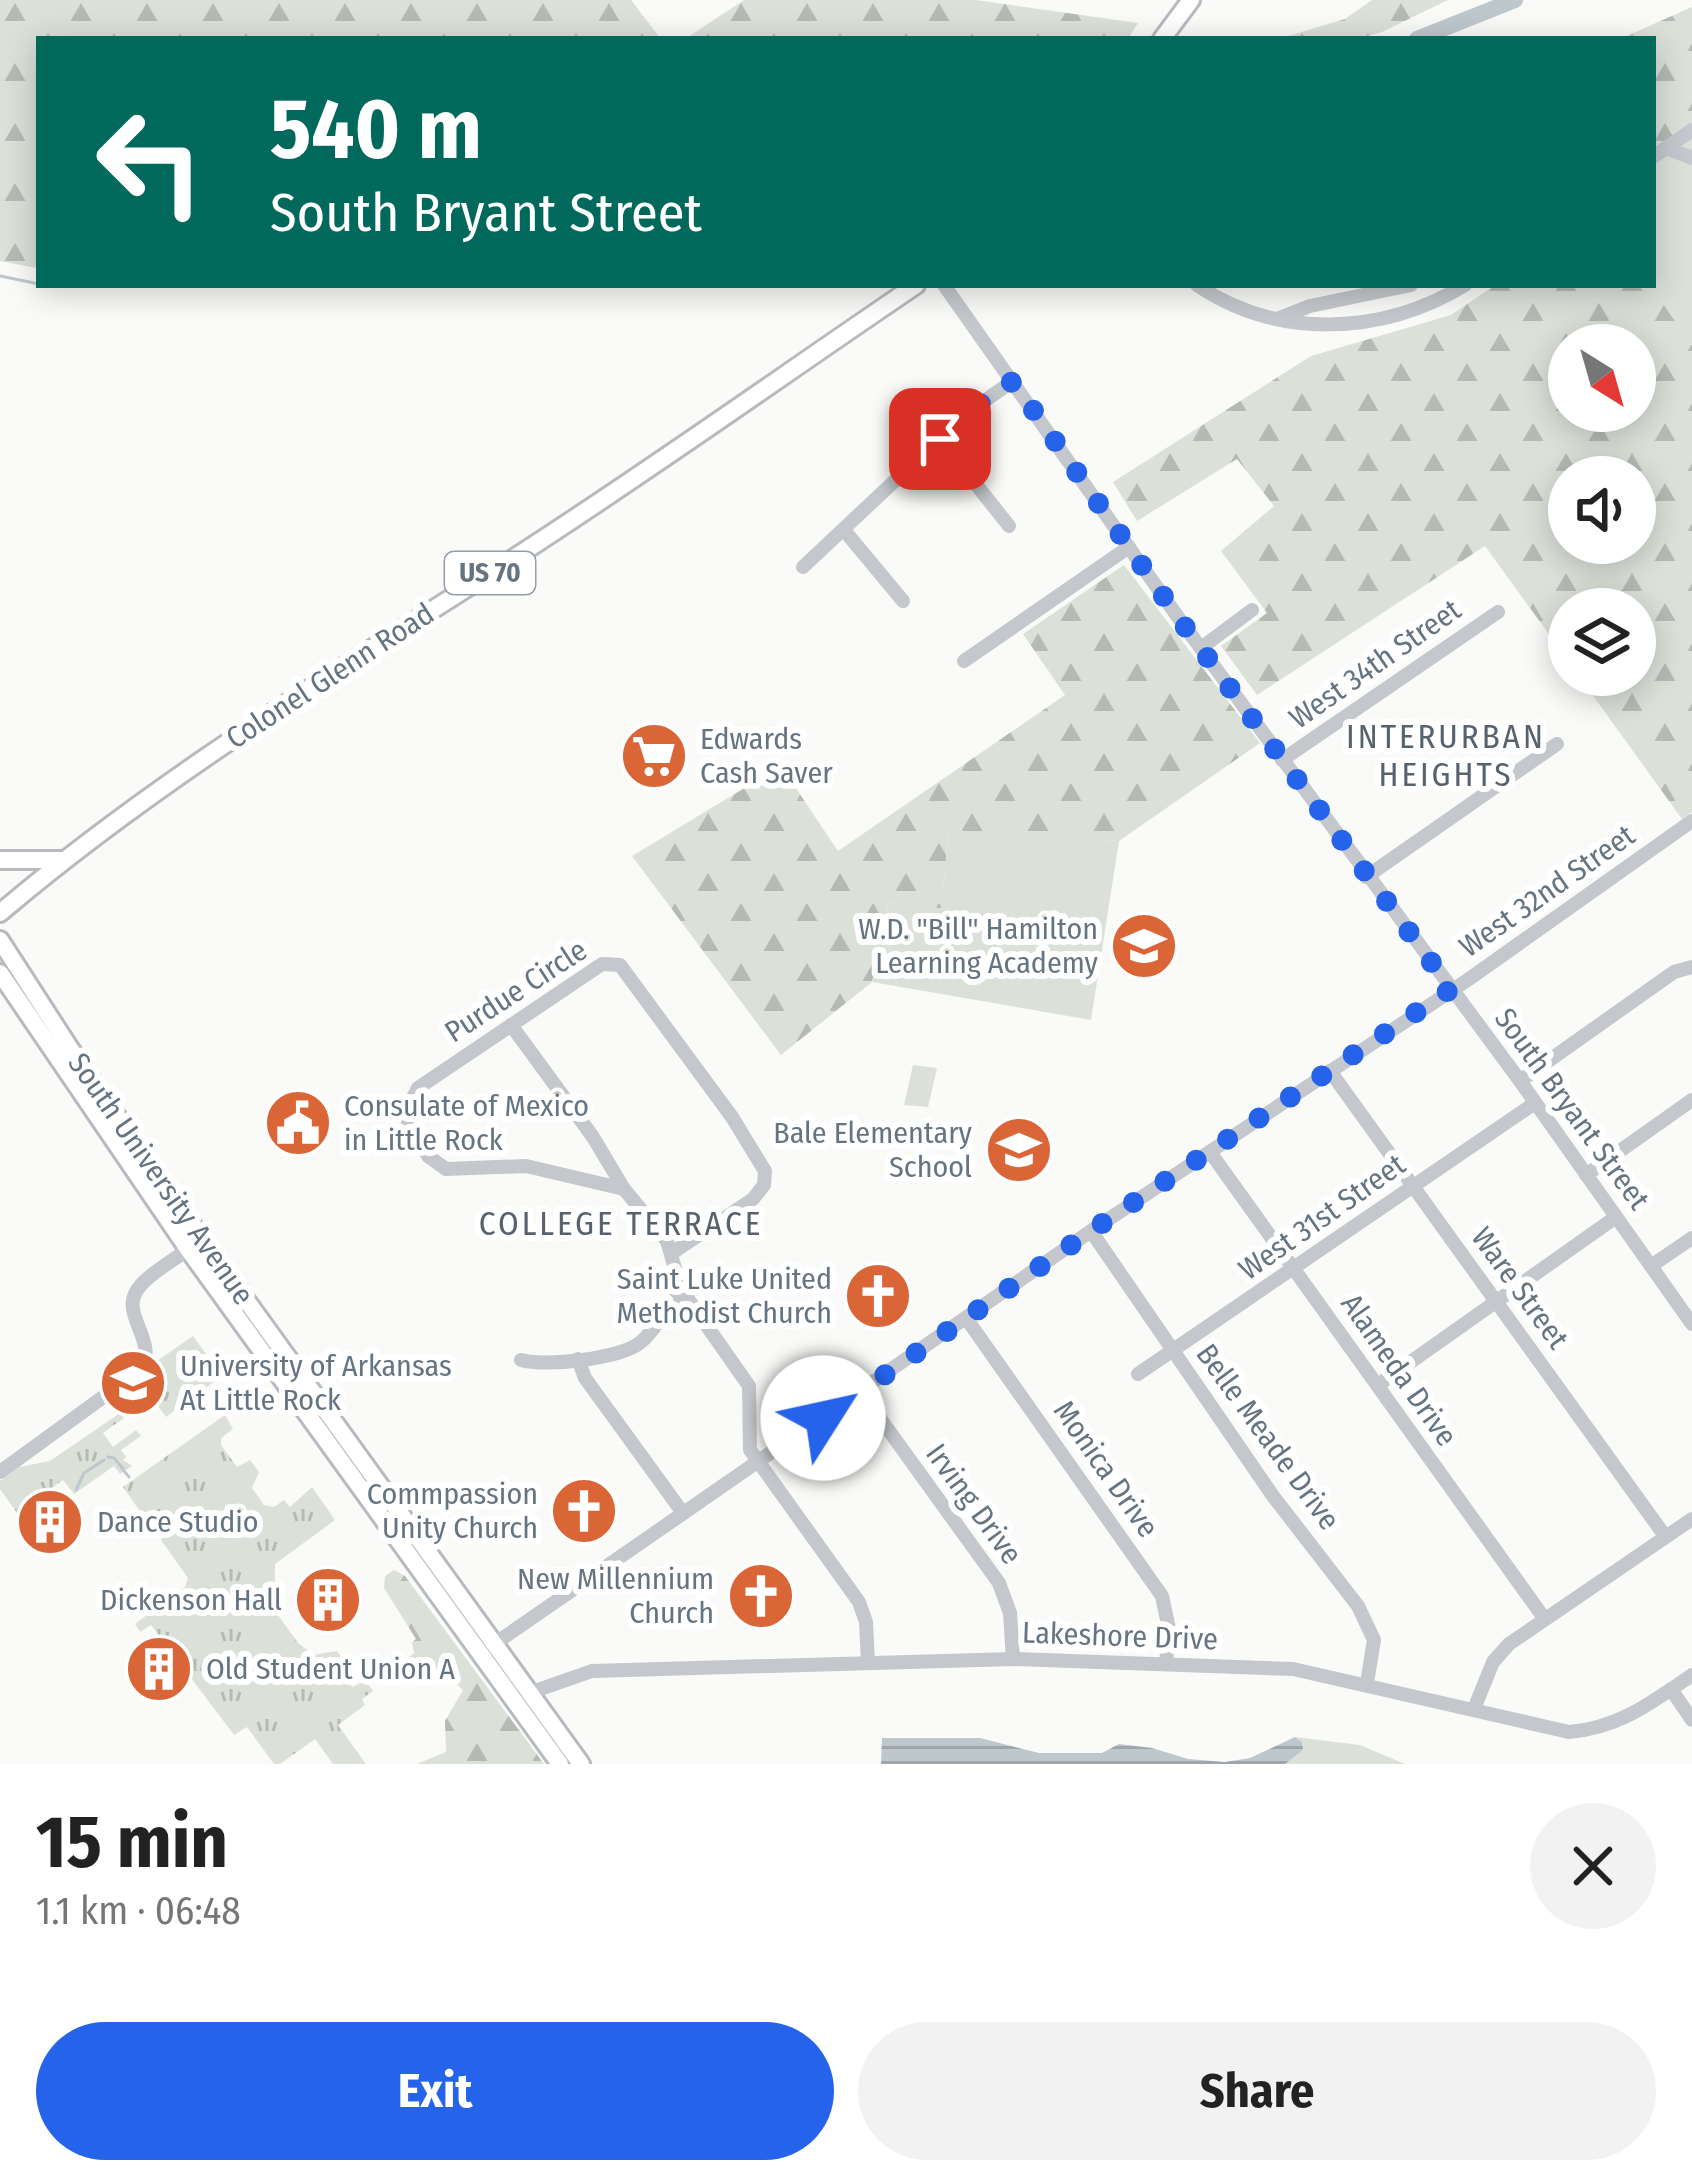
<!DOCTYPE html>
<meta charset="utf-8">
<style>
body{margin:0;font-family:"Fira Sans Condensed",sans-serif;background:#f2f2f2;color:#222;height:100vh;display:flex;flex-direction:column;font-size:45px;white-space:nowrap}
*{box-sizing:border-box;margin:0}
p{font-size:39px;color:#767676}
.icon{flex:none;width:66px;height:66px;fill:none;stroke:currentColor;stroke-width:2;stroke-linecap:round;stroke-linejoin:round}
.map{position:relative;height:1764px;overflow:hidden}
.sheet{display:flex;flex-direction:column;background:#fff;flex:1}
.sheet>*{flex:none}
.hud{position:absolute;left:36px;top:36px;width:1620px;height:252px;border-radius:0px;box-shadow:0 6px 30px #0003;background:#00695c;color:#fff;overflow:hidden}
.needle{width:78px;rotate:143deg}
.tools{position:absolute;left:1548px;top:324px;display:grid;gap:24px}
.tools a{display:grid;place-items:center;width:108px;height:108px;border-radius:50%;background:#fff;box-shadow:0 6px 30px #0003;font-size:60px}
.pin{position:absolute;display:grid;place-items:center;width:102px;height:102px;color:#fff;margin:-51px;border-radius:24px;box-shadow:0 6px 18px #0006}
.me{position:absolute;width:132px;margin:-66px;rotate:55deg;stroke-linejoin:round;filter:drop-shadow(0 0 9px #0008)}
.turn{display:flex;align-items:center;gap:42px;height:252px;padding:0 36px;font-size:54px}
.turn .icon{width:156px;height:156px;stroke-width:2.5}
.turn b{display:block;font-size:84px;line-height:102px}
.round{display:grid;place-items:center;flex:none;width:126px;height:126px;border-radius:63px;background:#f2f2f2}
.summary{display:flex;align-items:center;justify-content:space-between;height:204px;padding:0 36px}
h1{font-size:72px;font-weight:700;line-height:90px}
.action{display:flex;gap:24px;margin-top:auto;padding:24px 36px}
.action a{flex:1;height:138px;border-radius:72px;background:#2563eb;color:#fff;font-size:48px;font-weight:700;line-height:138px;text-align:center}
.action a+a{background:#f2f2f2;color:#222}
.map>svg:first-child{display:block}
.grass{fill:url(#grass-tufts)}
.forest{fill:url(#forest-firs);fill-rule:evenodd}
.green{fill:#dbe0d9}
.water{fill:url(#water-rules)}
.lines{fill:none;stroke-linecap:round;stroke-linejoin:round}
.stream{stroke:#bec7cc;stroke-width:3}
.river{stroke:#bec7cc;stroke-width:16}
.major-casing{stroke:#b7bbbf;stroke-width:22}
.minor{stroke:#c4c7cb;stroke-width:14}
.major{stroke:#fff;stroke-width:16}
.route{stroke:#2563eb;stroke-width:21;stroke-dasharray:0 37.8}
.labels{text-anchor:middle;stroke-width:12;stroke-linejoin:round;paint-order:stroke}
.shield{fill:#fff;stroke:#949ea7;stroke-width:3}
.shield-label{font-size:27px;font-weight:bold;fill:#667481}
.street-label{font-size:30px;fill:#667481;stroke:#fff}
.poi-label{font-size:30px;fill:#667481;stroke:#fff;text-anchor:end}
.neighbourhood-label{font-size:33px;letter-spacing:3px;fill:#58626c;stroke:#fff}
</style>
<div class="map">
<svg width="1692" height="1764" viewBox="0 0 1692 1764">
<defs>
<pattern id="grass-tufts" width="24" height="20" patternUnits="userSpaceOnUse" patternTransform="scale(3)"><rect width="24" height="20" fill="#dbe0d9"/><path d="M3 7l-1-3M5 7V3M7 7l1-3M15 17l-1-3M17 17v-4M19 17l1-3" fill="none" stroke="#b5bab5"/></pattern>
<pattern id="forest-firs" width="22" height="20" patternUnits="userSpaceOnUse" patternTransform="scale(3)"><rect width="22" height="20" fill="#dbe0d9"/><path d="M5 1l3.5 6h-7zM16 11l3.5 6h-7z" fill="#b5bab5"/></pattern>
<pattern id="water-rules" width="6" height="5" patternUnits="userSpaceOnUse" patternTransform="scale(3)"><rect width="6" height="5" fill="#bec7cc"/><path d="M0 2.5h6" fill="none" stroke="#9ea6ab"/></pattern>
</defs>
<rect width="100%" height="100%" fill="#fafaf8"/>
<g class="grass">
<path d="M193,1336l29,40 -56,41 -19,-26 10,-30z"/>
<path d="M120,1413l4,5 -21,15 10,14 23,-17 5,6 -20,14 5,7 -3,3 9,6 -12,8 -6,-8 -40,28 -11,-14 -46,33 -17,-24v-8l19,-14 31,-6z"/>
<path d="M225,1415l8,14 -12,9v7l16,22 13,-7 9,12 -7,16 12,17 10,2 10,-7 6,7 22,-20 23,33 -60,44v47l23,32 15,12 24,-4 12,17 -7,5 10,14 14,-6 7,10 -11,8 3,6 -27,20 28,39h-33l-18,-25 -35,25h-6l-27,-37 -13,8 -83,-110 -11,7 -5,-8 50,-37 3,-9 -27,-38 4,-5 -9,-12 -7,1 -26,-37z"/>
</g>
<g class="forest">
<path d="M0,0h631l30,39h-622l-3,229 -36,-7z"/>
<path d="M744,0h232l162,23 -10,16h-443z"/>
<path d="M1372,0h76l-66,32 -25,7h-79l67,-20z"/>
<path d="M1692,7v805l-10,7 -104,-144h57v-66h-66v53l-84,-116 -228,149 -36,-49 46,-33 -46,-62 53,-45 -37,-47 -100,62 -24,-39 198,-126 140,-41 44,-30h158v-246h-33zM1569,345h66v66h-66zM1569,477h66v66h-66z"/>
<path d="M1124,565l136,178 -141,98 -170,-10 -8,78 -53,-6 -16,79 -91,73 -149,-199 149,-90 57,85 227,-156 -42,-61z"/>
<path d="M394,1570l11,6 139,188h-127l29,-12 -1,-31 18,-31 -13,-13 -65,2 29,-26 -2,-11 4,-3 -32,-51 1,-12z"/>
</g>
<g class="green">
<path d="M1692,145v201l-42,-61 3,-112z"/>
<path d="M949,830l170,11 -28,179 -219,-38 16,-79 53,5z"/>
<path d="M913,1065l24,3 -9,39 -24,-2z"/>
<path d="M1295,1737l65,8 45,19h-120l18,-14 -1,-8z"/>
</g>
<path class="water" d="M1295,1737l7,5 1,8 -18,14h-404l1,-26h98l59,15h63l17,-9 33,4 36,11 37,3 25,-4z"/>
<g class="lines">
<g class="stream">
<path d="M0,276l44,9"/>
<path d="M108,1457l6,1 9,11"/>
<path d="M124,1471l5,6"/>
<path d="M76,1490l8,-17 20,-13"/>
</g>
<path class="river" d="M1417,39l98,-39"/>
<g class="major-casing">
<g id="major">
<path d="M1162,39l29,-39"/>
<path d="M0,860h64"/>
<path d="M0,913c160,-136 341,-244 517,-357 135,-87 266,-181 399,-271"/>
<path d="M0,940l69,107 133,192 379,525"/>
<path d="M0,973l188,276 372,515"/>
</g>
</g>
<g class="minor">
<path d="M1666,148l26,10"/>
<path d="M1653,157l39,-27"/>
<path d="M944,285l236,335 340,461 172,243"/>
<path d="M1197,285c81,55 186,50 268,0"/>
<path d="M1277,319l33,-13 101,-21"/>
<path d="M940,439l69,87"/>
<path d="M844,530l59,71"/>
<path d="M803,567l164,-154 46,-32"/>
<path d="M1201,648l51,-38"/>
<path d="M964,661l165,-114"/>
<path d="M1282,760l216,-148"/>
<path d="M1366,877l191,-133"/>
<path d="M511,1025l82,112 31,52 43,52 14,48 68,97 1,64 109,152 7,20 2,41"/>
<path d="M1330,1071l335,465"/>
<path d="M1520,1081l154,-109 18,-5"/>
<path d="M1210,1152l334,466"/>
<path d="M1586,1175l106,-75"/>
<path d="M624,1189l-98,-23 -80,3 -18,-13 -20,-32 1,-19 9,-17 184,-124 18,1 112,152 33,54 -1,14 -11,14 -81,54"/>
<path d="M1091,1231l182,265 85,110 16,34 -7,43"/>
<path d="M1651,1266l41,-28"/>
<path d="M966,1318l196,278 7,33 -3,34"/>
<path d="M578,1359l7,19 98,135"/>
<path d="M521,1360c24,7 100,-1 120,-18 16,-14 27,-36 40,-53"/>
<path d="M1138,1374l397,-271"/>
<path d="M1378,1385l238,-168"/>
<path d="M861,1392l138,191 11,30 3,46"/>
<path d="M0,1472l143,-104c13,-33 -27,-56 -2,-83 12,-14 32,-24 47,-36"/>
<path d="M490,1647l601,-416 378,-252 223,-158"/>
<path d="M1671,1689l21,31"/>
<path d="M529,1693l63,-22 421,-12 280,10 276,63c50,-4 83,-30 123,-57"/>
<path d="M1474,1709l19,-47 16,-18 183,-125"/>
</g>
<use href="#major" class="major"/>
</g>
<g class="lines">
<path class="route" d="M823,1418l268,-187 360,-242 -271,-369 -167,-239 -46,32 -27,26"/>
</g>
<defs>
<g id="supermarket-disc" transform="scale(3.45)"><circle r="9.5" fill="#da6638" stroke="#fff"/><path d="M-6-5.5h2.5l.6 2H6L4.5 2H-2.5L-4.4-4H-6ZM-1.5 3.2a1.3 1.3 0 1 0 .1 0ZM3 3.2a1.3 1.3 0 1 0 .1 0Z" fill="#fff"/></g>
<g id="school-disc" transform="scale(3.45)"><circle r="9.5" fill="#da6638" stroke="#fff"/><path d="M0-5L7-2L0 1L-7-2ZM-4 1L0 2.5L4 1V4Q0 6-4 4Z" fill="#fff"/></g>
<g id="civic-disc" transform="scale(3.45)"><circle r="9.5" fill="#da6638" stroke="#fff"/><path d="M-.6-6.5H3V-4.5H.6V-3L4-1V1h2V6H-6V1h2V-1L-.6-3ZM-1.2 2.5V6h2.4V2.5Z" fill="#fff"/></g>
<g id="church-disc" transform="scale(3.45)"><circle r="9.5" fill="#da6638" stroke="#fff"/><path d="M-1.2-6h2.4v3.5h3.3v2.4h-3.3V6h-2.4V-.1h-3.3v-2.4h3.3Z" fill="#fff"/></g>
<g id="university-disc" transform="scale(3.45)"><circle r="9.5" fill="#da6638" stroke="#fff"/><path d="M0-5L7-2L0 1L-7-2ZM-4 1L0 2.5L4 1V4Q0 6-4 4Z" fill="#fff"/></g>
<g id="building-disc" transform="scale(3.45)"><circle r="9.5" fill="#da6638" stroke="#fff"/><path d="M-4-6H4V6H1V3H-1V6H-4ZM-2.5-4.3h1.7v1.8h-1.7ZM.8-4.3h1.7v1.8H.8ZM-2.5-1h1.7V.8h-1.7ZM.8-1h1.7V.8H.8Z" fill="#fff"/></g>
</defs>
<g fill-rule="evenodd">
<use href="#supermarket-disc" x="654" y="756"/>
<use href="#school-disc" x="1144" y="946"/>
<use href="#civic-disc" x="298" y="1123"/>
<use href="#school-disc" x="1019" y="1150"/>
<use href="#church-disc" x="878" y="1296"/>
<use href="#university-disc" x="133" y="1383"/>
<use href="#church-disc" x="584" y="1511"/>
<use href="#building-disc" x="50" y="1522"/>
<use href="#church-disc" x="761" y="1596"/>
<use href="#building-disc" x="328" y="1600"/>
<use href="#building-disc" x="159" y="1669"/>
</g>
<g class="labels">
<rect class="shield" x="445" y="552" width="90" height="42" rx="9"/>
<g class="shield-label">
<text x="490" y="582">US 70</text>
</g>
<g class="street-label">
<text transform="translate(1375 664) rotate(-35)" y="10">West 34th Street</text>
<text transform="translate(330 676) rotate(-33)" y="10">Colonel Glenn Road</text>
<text transform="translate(1547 891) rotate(-35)" y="10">West 32nd Street</text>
<text transform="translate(516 991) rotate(-33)" y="10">Purdue Circle</text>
<text transform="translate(1572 1109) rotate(54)" y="10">South Bryant Street</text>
<text transform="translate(161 1179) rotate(55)" y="10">South University Avenue</text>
<text transform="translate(1322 1217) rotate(-35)" y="10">West 31st Street</text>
<text transform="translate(1520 1288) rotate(54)" y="10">Ware Street</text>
<text transform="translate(1399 1370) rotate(55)" y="10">Alameda Drive</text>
<text transform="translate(1268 1437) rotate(54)" y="10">Belle Meade Drive</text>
<text transform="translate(1106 1469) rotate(55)" y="10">Monica Drive</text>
<text transform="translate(974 1504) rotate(54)" y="10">Irving Drive</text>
<text transform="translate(1120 1636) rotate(2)" y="10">Lakeshore Drive</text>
</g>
<g class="poi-label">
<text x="700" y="749" text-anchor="start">Edwards<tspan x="700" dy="34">Cash Saver</tspan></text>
<text x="1098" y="939">W.D. "Bill" Hamilton<tspan x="1098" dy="34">Learning Academy</tspan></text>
<text x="344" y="1116" text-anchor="start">Consulate of Mexico<tspan x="344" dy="34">in Little Rock</tspan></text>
<text x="972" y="1143">Bale Elementary<tspan x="972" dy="34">School</tspan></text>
<text x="832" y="1289">Saint Luke United<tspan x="832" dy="34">Methodist Church</tspan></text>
<text x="180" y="1376" text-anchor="start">University of Arkansas<tspan x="180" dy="34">At Little Rock</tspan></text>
<text x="538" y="1504">Commpassion<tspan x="538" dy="34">Unity Church</tspan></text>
<text x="97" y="1532" text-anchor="start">Dance Studio</text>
<text x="714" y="1589">New Millennium<tspan x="714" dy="34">Church</tspan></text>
<text x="282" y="1610">Dickenson Hall</text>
<text x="206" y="1679" text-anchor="start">Old Student Union A</text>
</g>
<g class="neighbourhood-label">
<text x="1446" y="748">INTERURBAN<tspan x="1446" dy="38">HEIGHTS</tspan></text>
<text x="621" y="1235">COLLEGE TERRACE</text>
</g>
</g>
</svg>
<div class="tools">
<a><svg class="needle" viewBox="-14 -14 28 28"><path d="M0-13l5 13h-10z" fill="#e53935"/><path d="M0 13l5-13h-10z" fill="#767676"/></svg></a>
<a><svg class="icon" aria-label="sound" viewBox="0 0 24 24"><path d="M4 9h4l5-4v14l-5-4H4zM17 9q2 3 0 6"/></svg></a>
<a><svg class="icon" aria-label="layers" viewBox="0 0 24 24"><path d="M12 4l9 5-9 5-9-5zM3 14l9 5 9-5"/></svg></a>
</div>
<div class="pin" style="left:940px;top:439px;background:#d93025"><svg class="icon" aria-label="arrive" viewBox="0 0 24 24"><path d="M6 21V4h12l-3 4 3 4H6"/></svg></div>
<svg class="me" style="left:823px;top:1418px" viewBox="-20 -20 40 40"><circle r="19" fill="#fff"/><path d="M0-13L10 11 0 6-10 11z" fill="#2563eb"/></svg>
<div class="hud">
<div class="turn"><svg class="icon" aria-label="left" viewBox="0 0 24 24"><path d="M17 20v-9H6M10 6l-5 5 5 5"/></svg><div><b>540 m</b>South Bryant Street</div></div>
</div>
</div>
<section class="sheet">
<div class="summary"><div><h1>15 min</h1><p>1.1 km · 06:48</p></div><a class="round"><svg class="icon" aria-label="close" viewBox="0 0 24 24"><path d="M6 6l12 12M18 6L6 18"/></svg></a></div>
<div class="action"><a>Exit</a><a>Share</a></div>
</section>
